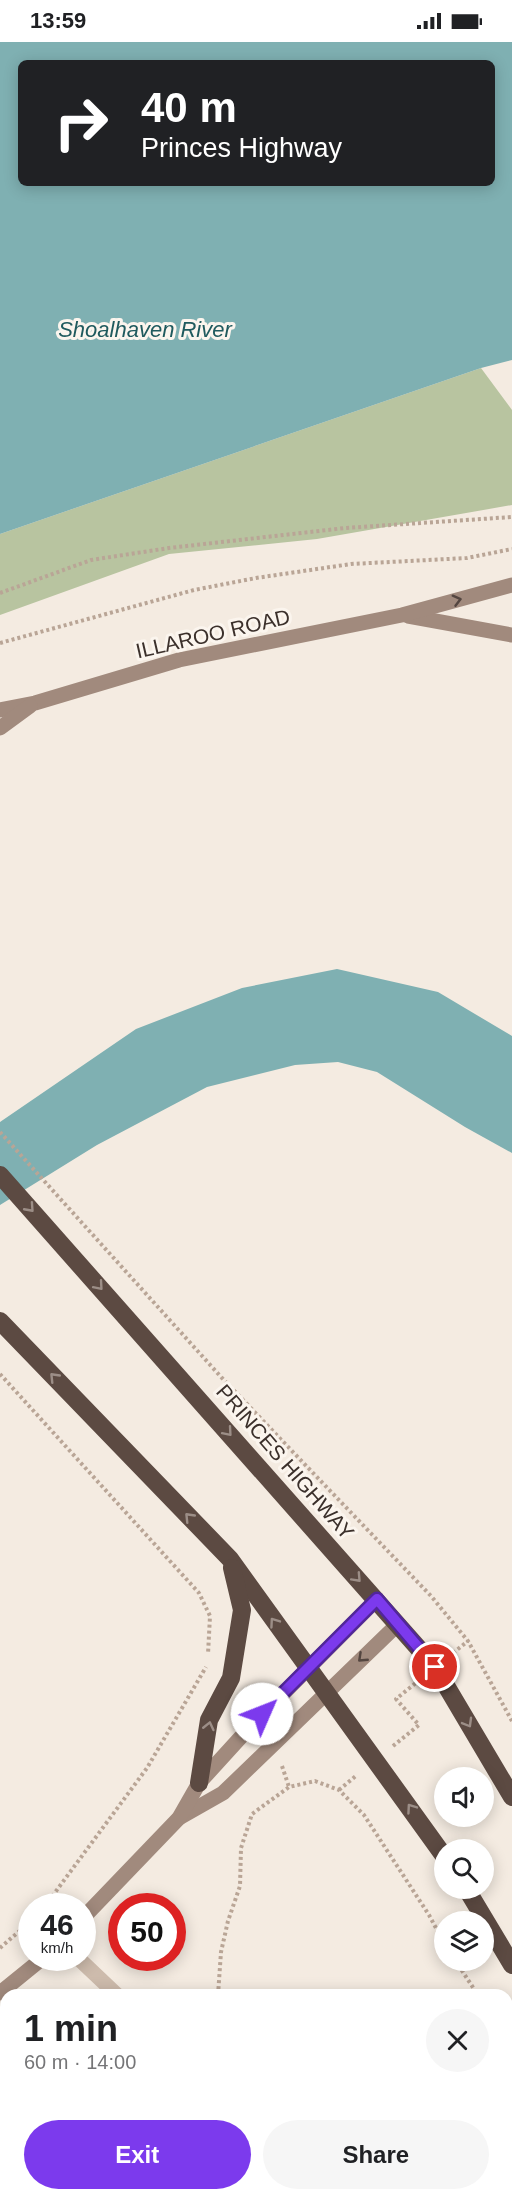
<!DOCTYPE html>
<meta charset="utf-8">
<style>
body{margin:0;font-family:Arial,sans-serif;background:#f6f6f6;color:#202124;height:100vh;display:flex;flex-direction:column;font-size:22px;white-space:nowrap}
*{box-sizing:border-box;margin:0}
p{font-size:20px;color:#757577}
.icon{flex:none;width:33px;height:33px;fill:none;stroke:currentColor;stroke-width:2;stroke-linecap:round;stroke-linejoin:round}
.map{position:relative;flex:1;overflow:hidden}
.drawer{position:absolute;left:0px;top:1947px;width:513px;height:212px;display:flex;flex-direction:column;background:#fff;border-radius:18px 18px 0 0;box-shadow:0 3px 15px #0003}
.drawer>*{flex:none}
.guide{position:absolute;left:18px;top:18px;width:477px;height:126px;border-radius:9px;box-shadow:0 3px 15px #0003;background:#202124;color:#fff;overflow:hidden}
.fabs{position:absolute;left:434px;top:1725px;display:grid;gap:12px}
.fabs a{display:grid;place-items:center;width:60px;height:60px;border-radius:50%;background:#fff;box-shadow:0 3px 15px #0003;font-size:30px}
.speed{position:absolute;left:18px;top:1851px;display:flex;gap:12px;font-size:30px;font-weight:700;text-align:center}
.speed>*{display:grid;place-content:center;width:78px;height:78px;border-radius:50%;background:#fff;box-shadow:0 3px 15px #0003;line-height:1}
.speed small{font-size:15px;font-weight:400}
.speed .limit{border:9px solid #d22;background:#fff;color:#111}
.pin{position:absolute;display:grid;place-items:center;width:51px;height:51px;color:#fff;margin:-26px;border:3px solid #fff;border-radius:50%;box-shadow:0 2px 6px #0007}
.me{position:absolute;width:66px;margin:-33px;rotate:46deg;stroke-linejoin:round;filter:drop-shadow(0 0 4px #0008)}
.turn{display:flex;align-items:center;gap:21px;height:126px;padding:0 24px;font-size:27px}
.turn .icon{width:78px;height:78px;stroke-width:2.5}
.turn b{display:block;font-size:42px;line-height:51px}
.round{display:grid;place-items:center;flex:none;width:63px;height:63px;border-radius:32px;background:#f6f6f6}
.headline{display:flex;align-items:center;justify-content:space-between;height:102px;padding:0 24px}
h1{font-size:36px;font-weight:700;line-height:45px}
.cta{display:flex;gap:12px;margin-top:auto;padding:12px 24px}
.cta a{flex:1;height:69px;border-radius:36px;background:#7c3aed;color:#fff;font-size:24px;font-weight:700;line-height:69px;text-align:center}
.cta a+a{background:#f6f6f6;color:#202124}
.status{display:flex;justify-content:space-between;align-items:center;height:42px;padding:0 30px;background:#fff;direction:ltr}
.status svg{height:16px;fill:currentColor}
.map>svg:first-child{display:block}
.green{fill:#b8c4a0}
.water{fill:#7fb0b2;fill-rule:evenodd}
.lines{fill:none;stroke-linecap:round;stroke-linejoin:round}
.path{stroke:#b9a596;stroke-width:4;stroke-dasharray:3 3;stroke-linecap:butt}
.street{stroke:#cdbbac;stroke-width:15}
.secondary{stroke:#a18a7d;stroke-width:15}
.highway{stroke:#5c4a42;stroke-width:18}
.oneway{stroke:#544640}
.oneway2{stroke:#9c8e87}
.route-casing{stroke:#51269a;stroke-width:15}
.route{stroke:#7c3aed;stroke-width:10}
.labels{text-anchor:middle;stroke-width:6;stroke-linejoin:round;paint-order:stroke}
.street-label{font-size:21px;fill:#3b302b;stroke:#fbf5ee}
.water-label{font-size:22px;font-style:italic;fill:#1f5a5e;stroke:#fbf5ee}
</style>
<div class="status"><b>13:59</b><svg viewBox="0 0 49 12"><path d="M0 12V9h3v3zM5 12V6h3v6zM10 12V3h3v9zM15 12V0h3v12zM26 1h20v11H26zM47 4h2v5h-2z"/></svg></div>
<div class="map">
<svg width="512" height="2158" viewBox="0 0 512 2158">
<rect width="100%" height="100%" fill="#f4ebe1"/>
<path class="green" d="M481,326l31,42v95l-195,34 -148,15 -169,61v-81z"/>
<g class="water">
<path d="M0,0h512v318l-31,8 -481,166zM21,21h471v120h-471z"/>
<path d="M337,927l101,23 74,44v117l-47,-26 -88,-55 -39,-10 -43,3 -88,22 -110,58 -97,60v-83l136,-93 106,-41z"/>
</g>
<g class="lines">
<g class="path">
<path d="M0,551l91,-33 78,-12 176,-20 167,-11"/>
<path d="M0,601l194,-53 62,-12 95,-14 116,-6 45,-9"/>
<path d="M0,1090l222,246 209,218 37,45 44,80"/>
<path d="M0,1332l199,219 11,23 -2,38"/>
<path d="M453,1611l15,-12"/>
<path d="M393,1704l26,-21 -23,-26 21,-17"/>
<path d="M282,1724l7,21"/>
<path d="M339,1748l18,-15"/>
<path d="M45,1864l102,-138 59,-101"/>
<path d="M0,1906l32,-28"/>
<path d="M455,1918l23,35"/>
<path d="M218,1953l3,-43 7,-31 12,-35 1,-38 11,-34 37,-27 26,-6 24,9 25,25 65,100 15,28"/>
<path d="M507,1996l5,8"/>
</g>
<g class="street">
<path d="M78,1916l39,37"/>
<path d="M290,2152v6"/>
</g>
<g class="secondary">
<path d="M408,574l104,19"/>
<path d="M0,668l35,-7 144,-43 223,-45 110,-30"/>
<path d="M0,686l30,-22"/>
<path d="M179,1776l44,-25 175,-169"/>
<path d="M82,1877l97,-101 20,-35 51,-56 127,-128"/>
<path d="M0,1951l43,-35"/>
</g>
<g class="highway">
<path d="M0,1133l435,492 77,130"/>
<path d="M0,1279l230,238 214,297"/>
<path d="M199,1741l10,-63 22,-42 11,-68 -10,-42"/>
<path d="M466,1846l46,77"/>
</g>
</g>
<defs><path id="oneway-chevron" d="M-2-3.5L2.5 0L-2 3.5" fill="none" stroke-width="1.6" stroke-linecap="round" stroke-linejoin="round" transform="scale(1.5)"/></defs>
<g class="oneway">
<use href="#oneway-chevron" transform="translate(457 558) rotate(-15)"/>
<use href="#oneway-chevron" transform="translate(362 1616) rotate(137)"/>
</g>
<g class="oneway2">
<use href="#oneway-chevron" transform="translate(30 1166) rotate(48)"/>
<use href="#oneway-chevron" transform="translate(99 1244) rotate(49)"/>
<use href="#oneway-chevron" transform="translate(54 1335) rotate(-134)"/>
<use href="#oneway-chevron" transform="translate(228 1390) rotate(49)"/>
<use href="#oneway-chevron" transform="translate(189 1475) rotate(-134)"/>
<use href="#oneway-chevron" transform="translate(357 1536) rotate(47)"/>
<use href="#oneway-chevron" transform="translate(274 1580) rotate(-125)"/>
<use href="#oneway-chevron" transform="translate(468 1681) rotate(60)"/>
<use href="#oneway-chevron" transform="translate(209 1684) rotate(-77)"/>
<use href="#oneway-chevron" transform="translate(411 1766) rotate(-125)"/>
</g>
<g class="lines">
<g class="route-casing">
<path id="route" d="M262,1672l115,-115 58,68"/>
</g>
<use href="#route" class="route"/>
</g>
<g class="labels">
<g class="street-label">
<text transform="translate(213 592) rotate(-13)" y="7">ILLAROO ROAD</text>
<text transform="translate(285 1420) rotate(49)" y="7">PRINCES HIGHWAY</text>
</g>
<g class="water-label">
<text x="145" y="295">Shoalhaven River</text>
</g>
</g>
</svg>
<div class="fabs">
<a><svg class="icon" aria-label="sound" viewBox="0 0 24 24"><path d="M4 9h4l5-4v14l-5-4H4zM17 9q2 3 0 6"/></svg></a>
<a><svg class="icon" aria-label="search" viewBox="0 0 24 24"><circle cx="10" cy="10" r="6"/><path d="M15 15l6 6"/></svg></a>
<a><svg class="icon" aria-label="layers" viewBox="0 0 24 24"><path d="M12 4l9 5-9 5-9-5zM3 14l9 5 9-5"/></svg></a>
</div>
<div class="speed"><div>46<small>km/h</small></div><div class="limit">50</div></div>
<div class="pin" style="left:435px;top:1625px;background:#d93025"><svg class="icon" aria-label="arrive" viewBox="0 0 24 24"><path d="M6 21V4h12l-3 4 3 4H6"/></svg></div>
<svg class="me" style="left:262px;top:1672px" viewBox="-20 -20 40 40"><circle r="19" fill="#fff"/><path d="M0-13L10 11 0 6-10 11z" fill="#7c3aed"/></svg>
<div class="guide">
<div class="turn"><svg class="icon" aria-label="right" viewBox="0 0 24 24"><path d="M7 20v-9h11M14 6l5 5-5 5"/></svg><div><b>40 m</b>Princes Highway</div></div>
</div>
<section class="drawer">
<div class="headline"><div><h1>1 min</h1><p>60 m · 14:00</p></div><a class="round"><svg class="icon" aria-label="close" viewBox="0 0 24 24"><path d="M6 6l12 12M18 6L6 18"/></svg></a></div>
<div class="cta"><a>Exit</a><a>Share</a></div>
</section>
</div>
